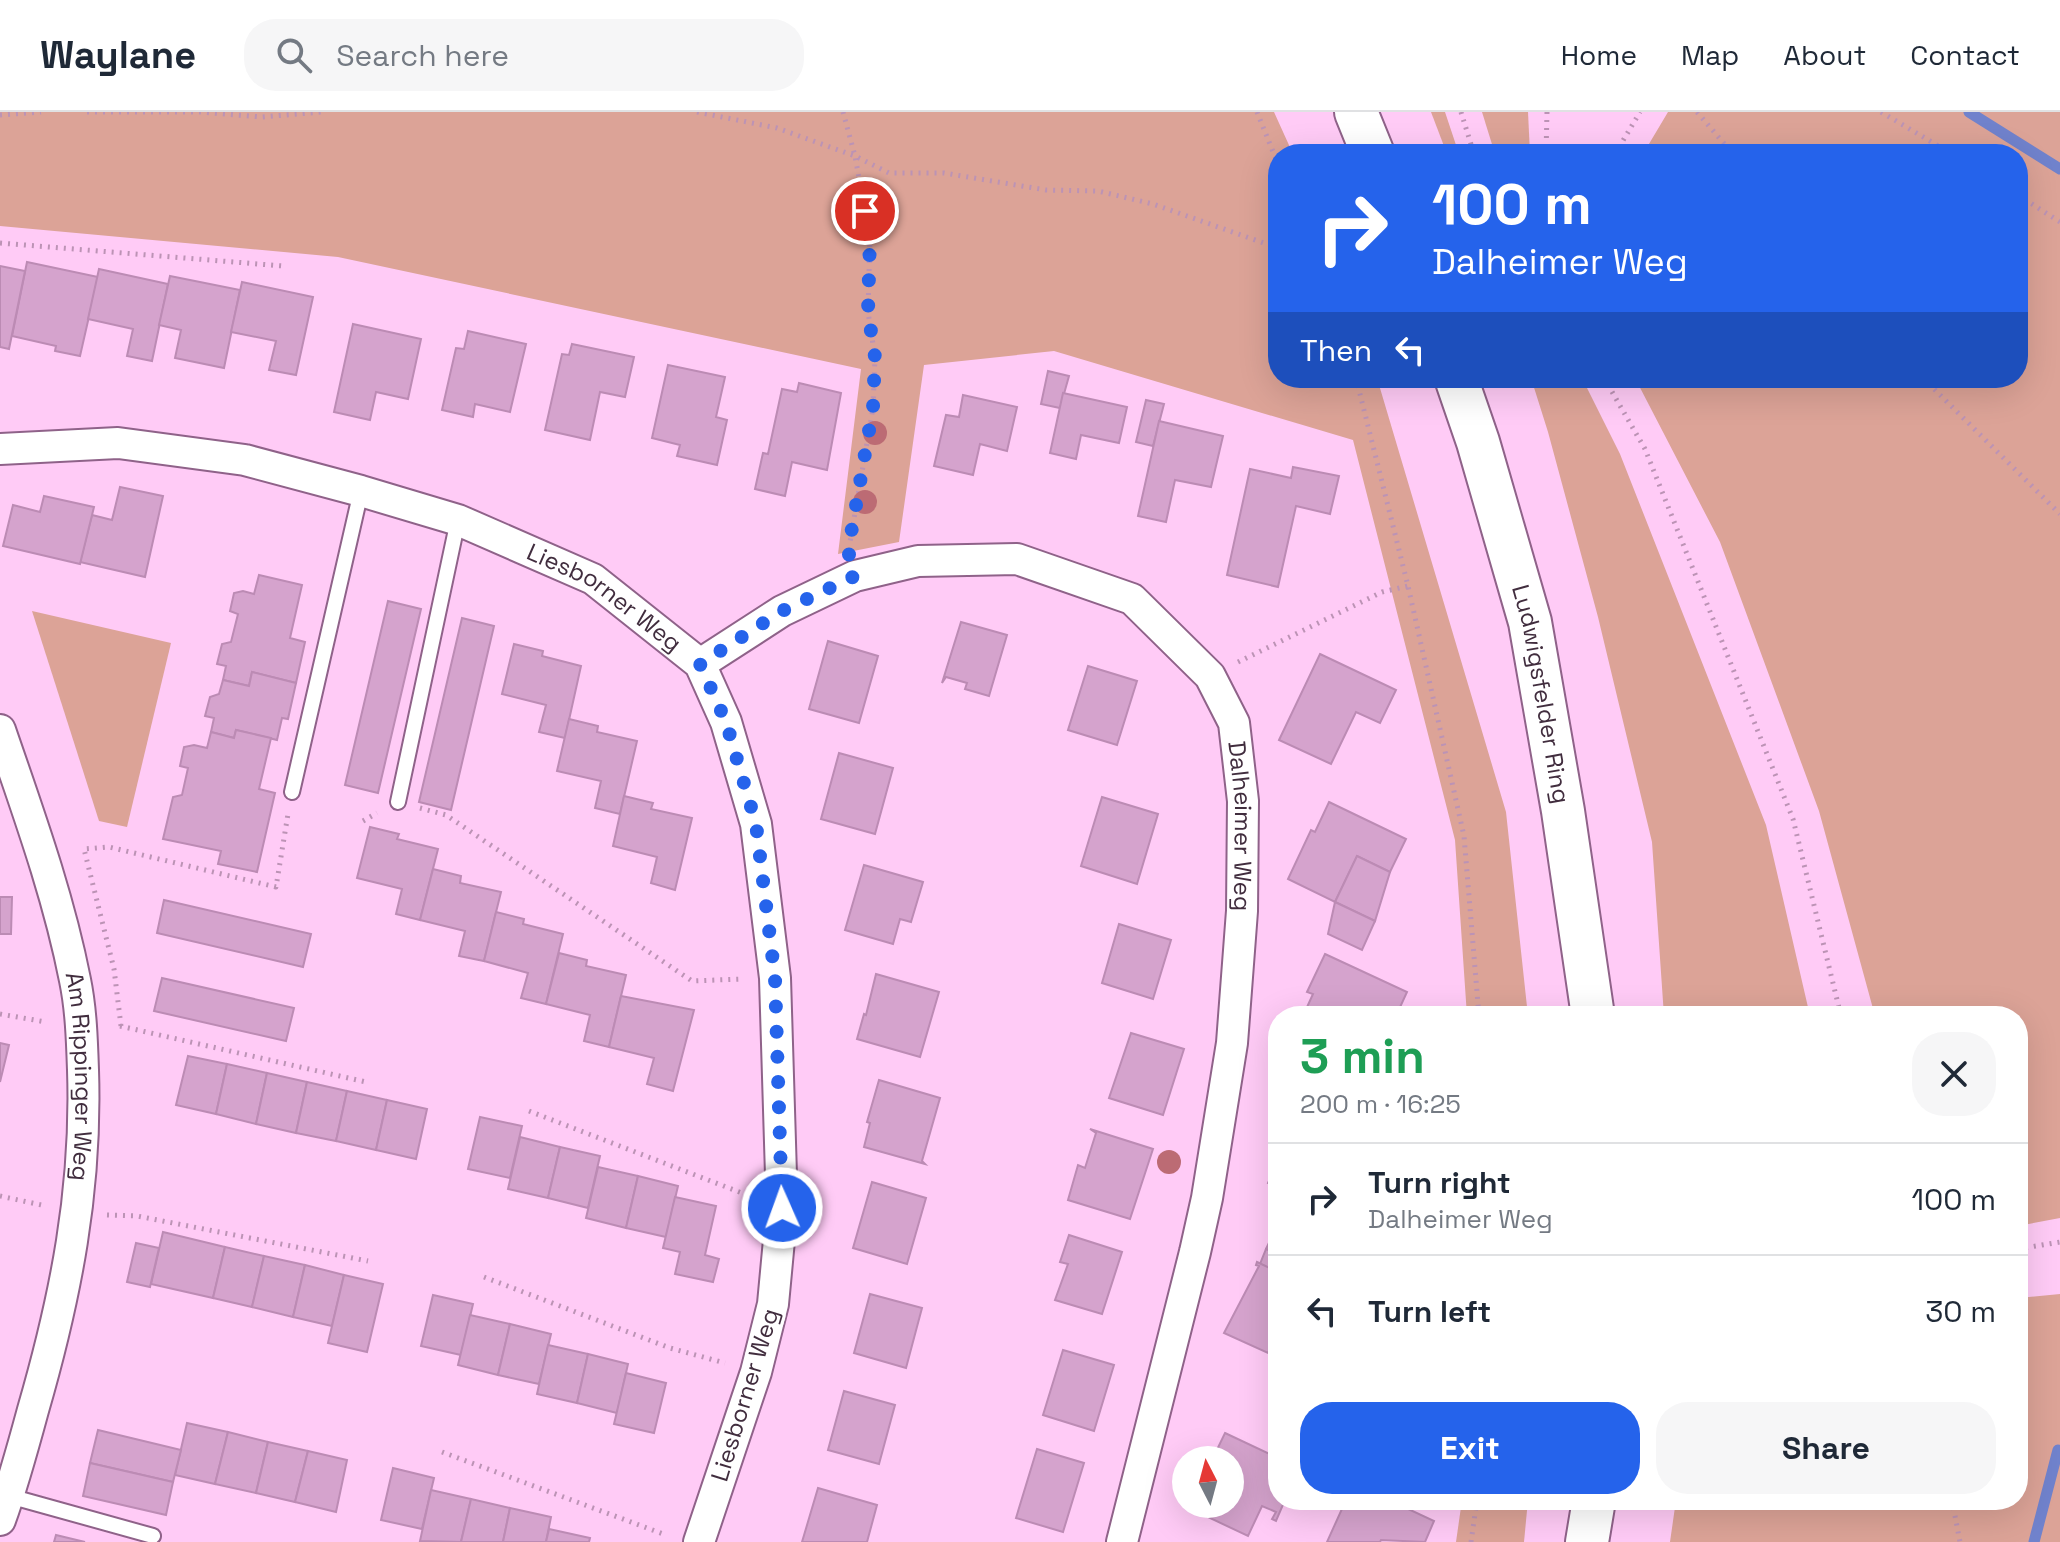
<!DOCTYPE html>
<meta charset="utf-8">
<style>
body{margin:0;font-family:"Space Grotesk",sans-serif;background:#f6f6f7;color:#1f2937;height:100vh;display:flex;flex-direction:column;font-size:30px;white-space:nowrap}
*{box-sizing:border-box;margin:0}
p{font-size:26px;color:#747a83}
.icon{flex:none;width:44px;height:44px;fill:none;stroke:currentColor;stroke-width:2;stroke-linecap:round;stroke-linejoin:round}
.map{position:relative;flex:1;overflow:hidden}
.panel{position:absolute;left:1268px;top:894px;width:760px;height:504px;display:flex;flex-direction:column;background:#fff;border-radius:32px;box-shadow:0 8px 32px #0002}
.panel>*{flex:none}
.guide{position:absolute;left:1268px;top:32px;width:760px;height:244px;border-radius:32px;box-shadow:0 8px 32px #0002;background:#2563eb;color:#fff;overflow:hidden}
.needle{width:52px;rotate:354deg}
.tools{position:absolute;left:1172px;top:1334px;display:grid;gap:16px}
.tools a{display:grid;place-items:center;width:72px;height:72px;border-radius:50%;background:#fff;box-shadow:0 8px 32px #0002;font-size:40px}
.pin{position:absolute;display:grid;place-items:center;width:68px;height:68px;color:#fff;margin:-34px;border:4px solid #fff;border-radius:50%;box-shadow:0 2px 8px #0007}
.me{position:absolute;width:88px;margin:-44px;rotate:358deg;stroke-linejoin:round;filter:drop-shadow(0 0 6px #0008)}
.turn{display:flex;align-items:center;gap:28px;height:168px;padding:0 32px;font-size:36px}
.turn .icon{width:104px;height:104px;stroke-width:2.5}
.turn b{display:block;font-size:56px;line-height:68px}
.then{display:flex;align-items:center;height:76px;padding:0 32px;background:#0003;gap:16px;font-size:30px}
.round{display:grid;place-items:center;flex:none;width:84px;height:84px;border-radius:32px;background:#f6f6f7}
.head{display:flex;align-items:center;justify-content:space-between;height:136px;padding:0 32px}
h1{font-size:48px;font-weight:700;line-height:60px;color:#1e9e55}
.primary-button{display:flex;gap:16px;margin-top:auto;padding:16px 32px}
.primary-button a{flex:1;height:92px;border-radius:32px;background:#2563eb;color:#fff;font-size:32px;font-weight:700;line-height:92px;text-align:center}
.primary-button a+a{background:#f6f6f7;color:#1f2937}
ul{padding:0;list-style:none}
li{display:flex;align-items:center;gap:24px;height:112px;padding:0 32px;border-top:2px solid #e0e1e3}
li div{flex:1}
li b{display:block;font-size:30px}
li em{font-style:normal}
header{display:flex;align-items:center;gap:48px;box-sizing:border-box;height:112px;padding:0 40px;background:#fff;border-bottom:2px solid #e0e1e3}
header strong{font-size:38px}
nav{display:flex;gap:44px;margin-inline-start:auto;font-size:28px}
.search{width:560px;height:72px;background:#f6f6f7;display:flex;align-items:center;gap:20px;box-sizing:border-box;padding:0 28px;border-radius:32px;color:#747a83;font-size:30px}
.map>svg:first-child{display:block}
.green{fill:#dca397}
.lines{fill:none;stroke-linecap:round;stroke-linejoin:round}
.stream{stroke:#7082cc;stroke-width:11}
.building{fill:#d5a3cd;stroke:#bc8bb4;stroke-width:2}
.lane-casing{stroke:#8f6289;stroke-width:18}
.street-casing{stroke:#8f6289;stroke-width:34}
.secondary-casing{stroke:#8f6289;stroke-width:46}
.path{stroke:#bc93b5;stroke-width:5;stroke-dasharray:2 6;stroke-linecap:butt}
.lane{stroke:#fff;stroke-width:14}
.street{stroke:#fff;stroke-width:30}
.secondary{stroke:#fff;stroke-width:42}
.tree{fill:#bc6b74}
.route{stroke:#2563eb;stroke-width:14;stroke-dasharray:0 25.2}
.labels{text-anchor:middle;stroke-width:6;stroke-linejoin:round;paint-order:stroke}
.street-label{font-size:24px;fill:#412d3e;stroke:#fff}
</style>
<header>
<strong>Waylane</strong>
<div class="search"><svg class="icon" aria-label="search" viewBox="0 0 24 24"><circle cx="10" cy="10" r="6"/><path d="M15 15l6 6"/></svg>Search here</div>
<nav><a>Home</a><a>Map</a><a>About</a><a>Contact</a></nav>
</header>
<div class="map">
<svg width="2060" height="1430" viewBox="0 0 2060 1430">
<rect width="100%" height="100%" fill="#ffcbf6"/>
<g class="green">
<path d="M0,0h1274l19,42h-15v224h99l129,434 22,204h-61l-12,-176 -102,-400 -299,-89 -130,14 -25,177 -61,12 23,-185 -523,-112 -338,-31z"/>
<path d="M1431,0h14l14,42h-12z"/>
<path d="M1482,0h46l2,42h-35z"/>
<path d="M1668,0h392v1106l-42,8v-210h-143l-56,-205 -99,-269 -85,-164h383v-224h-375z"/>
<path d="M1531,266h51l38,76 146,371 44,191h-146l-12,-174 -54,-225 -50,-185z"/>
<path d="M32,499l139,32 -44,184 -28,-6z"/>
<path d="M2060,1182v248h-390l6,-42h342v-202z"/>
<path d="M1462,1388h66l-4,42h-68z"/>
</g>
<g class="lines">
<g class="stream">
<path d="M1969,0l91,57"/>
<path d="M2034,1430l24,-92"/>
</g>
</g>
<g class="building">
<path d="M27,150l71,15 -18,79 -25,-5 1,-5 -44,-10z"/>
<path d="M0,154l25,5 -16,78 -9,-2z"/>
<path d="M99,157l69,15 -16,77 -25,-5 6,-27 -45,-10z"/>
<path d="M170,164l70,14 -16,78 -49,-10 6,-28 -22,-5z"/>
<path d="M242,170l71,15 -17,78 -27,-5 7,-29 -45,-9z"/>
<path d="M353,212l68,15 -13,60 -32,-7 -6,28 -36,-8z"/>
<path d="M468,219l58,13 -16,68 -35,-8 -2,13 -31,-7 14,-62 8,1z"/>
<path d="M572,232l62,13 -9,40 -25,-5 -10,48 -45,-10 17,-76 7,1z"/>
<path d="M668,253l57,12 -9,40 11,3 -10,45 -40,-9 3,-11 -28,-7z"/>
<path d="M1048,259l21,5 -9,32 -19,-4z"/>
<path d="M799,271l42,10 -14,77 -35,-8 -7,34 -30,-7 8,-36 5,1 14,-65 15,3z"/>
<path d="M1063,281l64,14 -8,36 -38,-8 -5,24 -26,-6z"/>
<path d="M963,283l54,12 -10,44 -27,-7 -7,31 -39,-9 12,-51 13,2z"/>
<path d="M1146,288l18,4 -11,42 -17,-4z"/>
<path d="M1159,309l64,15 -12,51 -36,-7 -9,42 -28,-6z"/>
<path d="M1293,355l46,9 -9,38 -34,-8 -18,81 -51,-12 23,-106 41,9z"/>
<path d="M120,375l43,9 -18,81 -65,-15 12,-47 20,5z"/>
<path d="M44,384l50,11 -14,57 -77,-18 10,-41 27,7z"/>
<path d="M259,463l43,10 -12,53 15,4 -9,41 -44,-11 -3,14 -26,-6 3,-14 -9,-2 5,-20 9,-2 7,-28 -8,-3 4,-18 9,-2 11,3z"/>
<path d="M388,489l33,8 -43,184 -33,-8z"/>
<path d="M462,506l32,8 -43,184 -32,-8z"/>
<path d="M961,510l46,13 -18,61 -24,-7 2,-6 -21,-6 -4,6z"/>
<path d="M828,529l50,15 -19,67 -50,-14z"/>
<path d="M514,532l29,7 -1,5 39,10 -16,72 -26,-6 7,-27 -44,-11z"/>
<path d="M1320,542l76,36 -16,33 -24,-11 -25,52 -52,-24z"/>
<path d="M1088,554l49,15 -20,64 -49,-15z"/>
<path d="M252,560l44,11 -8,36 -6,-1 -5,22 -41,-10 -2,8 -23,-6 3,-14 -9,-2 5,-19 9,-3 4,-14 26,6z"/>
<path d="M569,607l29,7 -1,6 40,9 -17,73 -25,-6 6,-27 -44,-10z"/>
<path d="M236,618l35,8 -12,51 16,4 -18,79 -39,-8 3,-13 -58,-12 10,-42 9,-2 6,-27 -8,-2 4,-19 10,-2 13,3 4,-16 23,6z"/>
<path d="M839,641l54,15 -18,66 -54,-15z"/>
<path d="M624,684l29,7 -2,6 41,9 -17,72 -24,-7 6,-26 -44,-11z"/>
<path d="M1102,685l56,17 -21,70 -56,-18z"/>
<path d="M1329,690l77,37 -16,33 -33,-16 -22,46 -47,-23 23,-49 4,2z"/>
<path d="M370,715l29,7 -2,5 41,10 -18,71 -24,-6 6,-25 -45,-11z"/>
<path d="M1357,744l33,16 -15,49 -40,-19z"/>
<path d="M864,753l59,17 -12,40 -11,-3 -7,25 -48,-14z"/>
<path d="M433,757l28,7 -1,7 41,9 -17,69 -25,-5 6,-25 -45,-11z"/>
<path d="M0,785h12l-1,37h-11z"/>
<path d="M164,788l147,34 -8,33 -146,-34z"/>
<path d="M1335,790l40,19 -13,29 -34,-16z"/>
<path d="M496,800l28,7 -1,5 40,10 -17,70 -25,-6 7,-25 -44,-12z"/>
<path d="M1119,812l52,16 -18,59 -51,-16z"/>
<path d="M559,841l28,7 -1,6 40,9 -17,72 -25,-6 6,-26 -44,-11z"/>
<path d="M1325,842l82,38 -11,24h-15l-18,-8 -4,8h-56l10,-22 -6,-2z"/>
<path d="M876,862l63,18 -19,65 -63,-18 7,-25 2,1z"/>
<path d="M162,866l132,30 -8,33 -132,-30z"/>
<path d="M621,884l73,14 -21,81 -26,-7 7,-26 -45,-11z"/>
<path d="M1131,921l53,16 -21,66 -54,-17z"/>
<path d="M0,931l9,2 -9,37z"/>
<path d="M188,944l39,8 -11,50 -40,-9z"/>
<path d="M227,952l40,9 -11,51 -40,-10z"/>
<path d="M267,961l40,9 -11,51 -40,-9z"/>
<path d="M879,968l61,18 -18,63 3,3 -61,-17 6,-24 -3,-1z"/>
<path d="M307,970l40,9 -11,50 -40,-8z"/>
<path d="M347,979l40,9 -11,50 -40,-9z"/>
<path d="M387,988l40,9 -11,50 -40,-9z"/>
<path d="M480,1005l42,9 -12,52 -42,-9z"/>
<path d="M1090,1017l63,20 -23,70 -62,-19 10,-35 7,3 11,-35z"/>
<path d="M520,1025l40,10 -12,51 -40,-9z"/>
<path d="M560,1035l40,9 -12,52 -40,-10z"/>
<path d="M1278,1050v26l-10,-5z"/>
<path d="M598,1055l40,9 -12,52 -40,-10z"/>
<path d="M638,1064l40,10 -12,51 -40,-9z"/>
<path d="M872,1070l54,16 -19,66 -54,-16z"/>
<path d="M675,1085l41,9 -11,49 14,4 -6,23 -38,-8 5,-22 -17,-4z"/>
<path d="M1275,1118l3,2v22l-12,-5z"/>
<path d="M163,1120l62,15 -12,51 -62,-14z"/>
<path d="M1069,1123l53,17 -20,62 -47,-14 13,-36 -8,-2z"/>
<path d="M136,1131l23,5 -9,39 -23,-5z"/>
<path d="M225,1135l39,9 -12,51 -39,-9z"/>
<path d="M1266,1137l12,5v18l-18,-8z"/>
<path d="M264,1144l41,9 -12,52 -41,-10z"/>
<path d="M1257,1150l21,10v58l-10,23 -44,-20 35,-67 -3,-1z"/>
<path d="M305,1153l39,10 -12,51 -39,-9z"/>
<path d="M344,1163l39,9 -16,68 -39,-9z"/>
<path d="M870,1182l52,14 -16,60 -52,-15z"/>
<path d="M433,1183l40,9 -12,51 -40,-9z"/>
<path d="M470,1203l40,9 -12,51 -40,-10z"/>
<path d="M510,1212l41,10 -12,50 -41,-9z"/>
<path d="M548,1233l40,9 -11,49 -40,-9z"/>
<path d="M1063,1238l51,15 -20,66 -51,-16z"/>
<path d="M588,1242l40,10 -11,49 -40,-10z"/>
<path d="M626,1261l40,10 -12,50 -40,-9z"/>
<path d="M844,1279l51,14 -16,59 -51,-14z"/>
<path d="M187,1311l41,9 -13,52 -40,-9z"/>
<path d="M98,1318l83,20 -8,32 -83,-19z"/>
<path d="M228,1320l40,10 -12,51 -41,-9z"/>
<path d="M1225,1321l53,25v42h7l-9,21 -4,-2 4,-7 -14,-6 -14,30 -59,-28 2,-4h39v-44h-18z"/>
<path d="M268,1330l40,9 -13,51 -39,-9z"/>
<path d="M1037,1337l47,14 -21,69 -47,-14z"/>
<path d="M308,1339l39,9 -11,52 -41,-10z"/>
<path d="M90,1351l83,19 -7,33 -83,-19z"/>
<path d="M393,1356l41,10 -12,51 -41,-9z"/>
<path d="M818,1376l59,17 -10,37h-65z"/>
<path d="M431,1378l40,9 -10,43 -41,-1z"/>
<path d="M471,1387l39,9 -7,34h-42z"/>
<path d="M1346,1388h43l45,21 -9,21 -44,-2 -1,2h-53z"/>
<path d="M510,1396l41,9 -5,25h-43z"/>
<path d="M549,1417l41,9 -1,4h-43z"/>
<path d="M56,1423l29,7h-31z"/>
</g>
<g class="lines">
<g class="lane-casing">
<g id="lane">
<path d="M292,680l69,-301"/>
<path d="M398,690l60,-282"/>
<path d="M9,1384l144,40"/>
</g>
</g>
<g class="street-casing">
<g id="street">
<path id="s1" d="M0,337l118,-6 127,17 116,31 97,29 135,59 107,85 26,58 30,102 19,154 7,230 -9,96 -17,68 -57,170"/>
<path id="s2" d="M700,552l82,-53 73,-35 63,-15 99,-2 115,40 78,77 24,47 9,78 -1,110 -10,132 -25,155 -12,54 -73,290"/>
<path id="s3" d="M0,618c28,82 58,164 75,250 6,29 7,60 8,90 4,119 -17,226 -50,340 -10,37 -20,74 -33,110"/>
</g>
</g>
<g class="secondary-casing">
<g id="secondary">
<path d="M1356,0l17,42"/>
<path id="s4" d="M1456,266l22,64 52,180 33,189 30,205"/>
<path d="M1587,1430l7,-42"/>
</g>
</g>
<g class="path">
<path d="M87,0h113l62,5 60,-5"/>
<path d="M697,0l80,16 78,28 34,17h55l102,17 52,1 55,13 125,44"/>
<path d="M843,0l12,44 15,82 -2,74 7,45 -2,51 -23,134"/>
<path d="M1257,0l21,52"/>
<path d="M1461,0l13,42"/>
<path d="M1697,0l36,42"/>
<path d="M1881,0l71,42"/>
<path d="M0,3l41,-3"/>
<path d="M1546,42l1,-42"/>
<path d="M1615,42l25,-42"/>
<path d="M2018,83l42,27"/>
<path d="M0,131l283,23"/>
<path d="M1356,266l52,208 56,250 15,180"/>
<path d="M1604,266l41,71 148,370 48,197"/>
<path d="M1923,266l137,136"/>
<path d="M1238,550l144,-70 26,-6"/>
<path d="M420,696l26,7 246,166 50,-2"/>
<path d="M363,709l14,-8"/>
<path d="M0,902l46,8"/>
<path d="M120,914l246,56"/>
<path d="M121,914l-7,-57 -30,-120 25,-2 167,40 12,-73"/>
<path d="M529,999l218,84"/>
<path d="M0,1084l46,10"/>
<path d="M107,1103l30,1 231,45"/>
<path d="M2018,1137l42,-7"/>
<path d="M484,1165l186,71 55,15"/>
<path d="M442,1340l224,83"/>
<path d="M1952,1388l8,42"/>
<path d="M1471,1430l6,-42"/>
</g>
<use href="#lane" class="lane"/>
<use href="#street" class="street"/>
<use href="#secondary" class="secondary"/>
</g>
<g class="tree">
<circle cx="875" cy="321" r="12"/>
<circle cx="865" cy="390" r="12"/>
<circle cx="1169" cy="1050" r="12"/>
</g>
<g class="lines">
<path class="route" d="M782,1096l-7,-230 -19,-154 -30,-102 -26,-58 82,-53 73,-35 -7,-25 25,-143 2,-51 -7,-45 2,-74 -5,-27"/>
</g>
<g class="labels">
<g class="street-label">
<text dy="8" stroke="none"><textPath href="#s1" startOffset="634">Liesborner Weg</textPath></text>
<text dy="8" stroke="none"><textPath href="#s4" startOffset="328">Ludwigsfelder Ring</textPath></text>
<text dy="8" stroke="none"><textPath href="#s2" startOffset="730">Dalheimer Weg</textPath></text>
<text dy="8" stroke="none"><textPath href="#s3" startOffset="358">Am Rippinger Weg</textPath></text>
<text transform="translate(745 1283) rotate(-73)" y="8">Liesborner Weg</text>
</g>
</g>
</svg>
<div class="tools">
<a><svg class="needle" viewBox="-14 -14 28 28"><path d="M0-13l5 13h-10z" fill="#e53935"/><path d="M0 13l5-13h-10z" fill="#747a83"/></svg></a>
</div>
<div class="pin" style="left:865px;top:99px;background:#d93025"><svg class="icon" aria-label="arrive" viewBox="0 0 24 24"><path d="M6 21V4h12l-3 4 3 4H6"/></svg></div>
<svg class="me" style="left:782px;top:1096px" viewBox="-20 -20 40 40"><circle r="17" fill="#2563eb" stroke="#fff" stroke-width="3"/><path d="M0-11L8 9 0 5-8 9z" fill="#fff"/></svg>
<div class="guide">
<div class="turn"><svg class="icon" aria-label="right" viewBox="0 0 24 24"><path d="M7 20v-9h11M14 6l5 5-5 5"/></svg><div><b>100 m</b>Dalheimer Weg</div></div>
<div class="then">Then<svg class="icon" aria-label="left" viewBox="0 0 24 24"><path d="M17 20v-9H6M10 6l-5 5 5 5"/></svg></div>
</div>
<section class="panel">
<div class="head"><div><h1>3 min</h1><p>200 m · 16:25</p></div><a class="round"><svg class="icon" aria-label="close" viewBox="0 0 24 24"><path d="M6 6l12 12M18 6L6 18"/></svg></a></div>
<ul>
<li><svg class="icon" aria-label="right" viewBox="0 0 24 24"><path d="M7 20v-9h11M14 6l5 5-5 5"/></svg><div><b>Turn right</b><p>Dalheimer Weg</p></div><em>100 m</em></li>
<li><svg class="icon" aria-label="left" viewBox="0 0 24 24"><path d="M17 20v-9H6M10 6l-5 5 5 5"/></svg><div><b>Turn left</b></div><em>30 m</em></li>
</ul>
<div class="primary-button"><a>Exit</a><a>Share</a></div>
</section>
</div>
